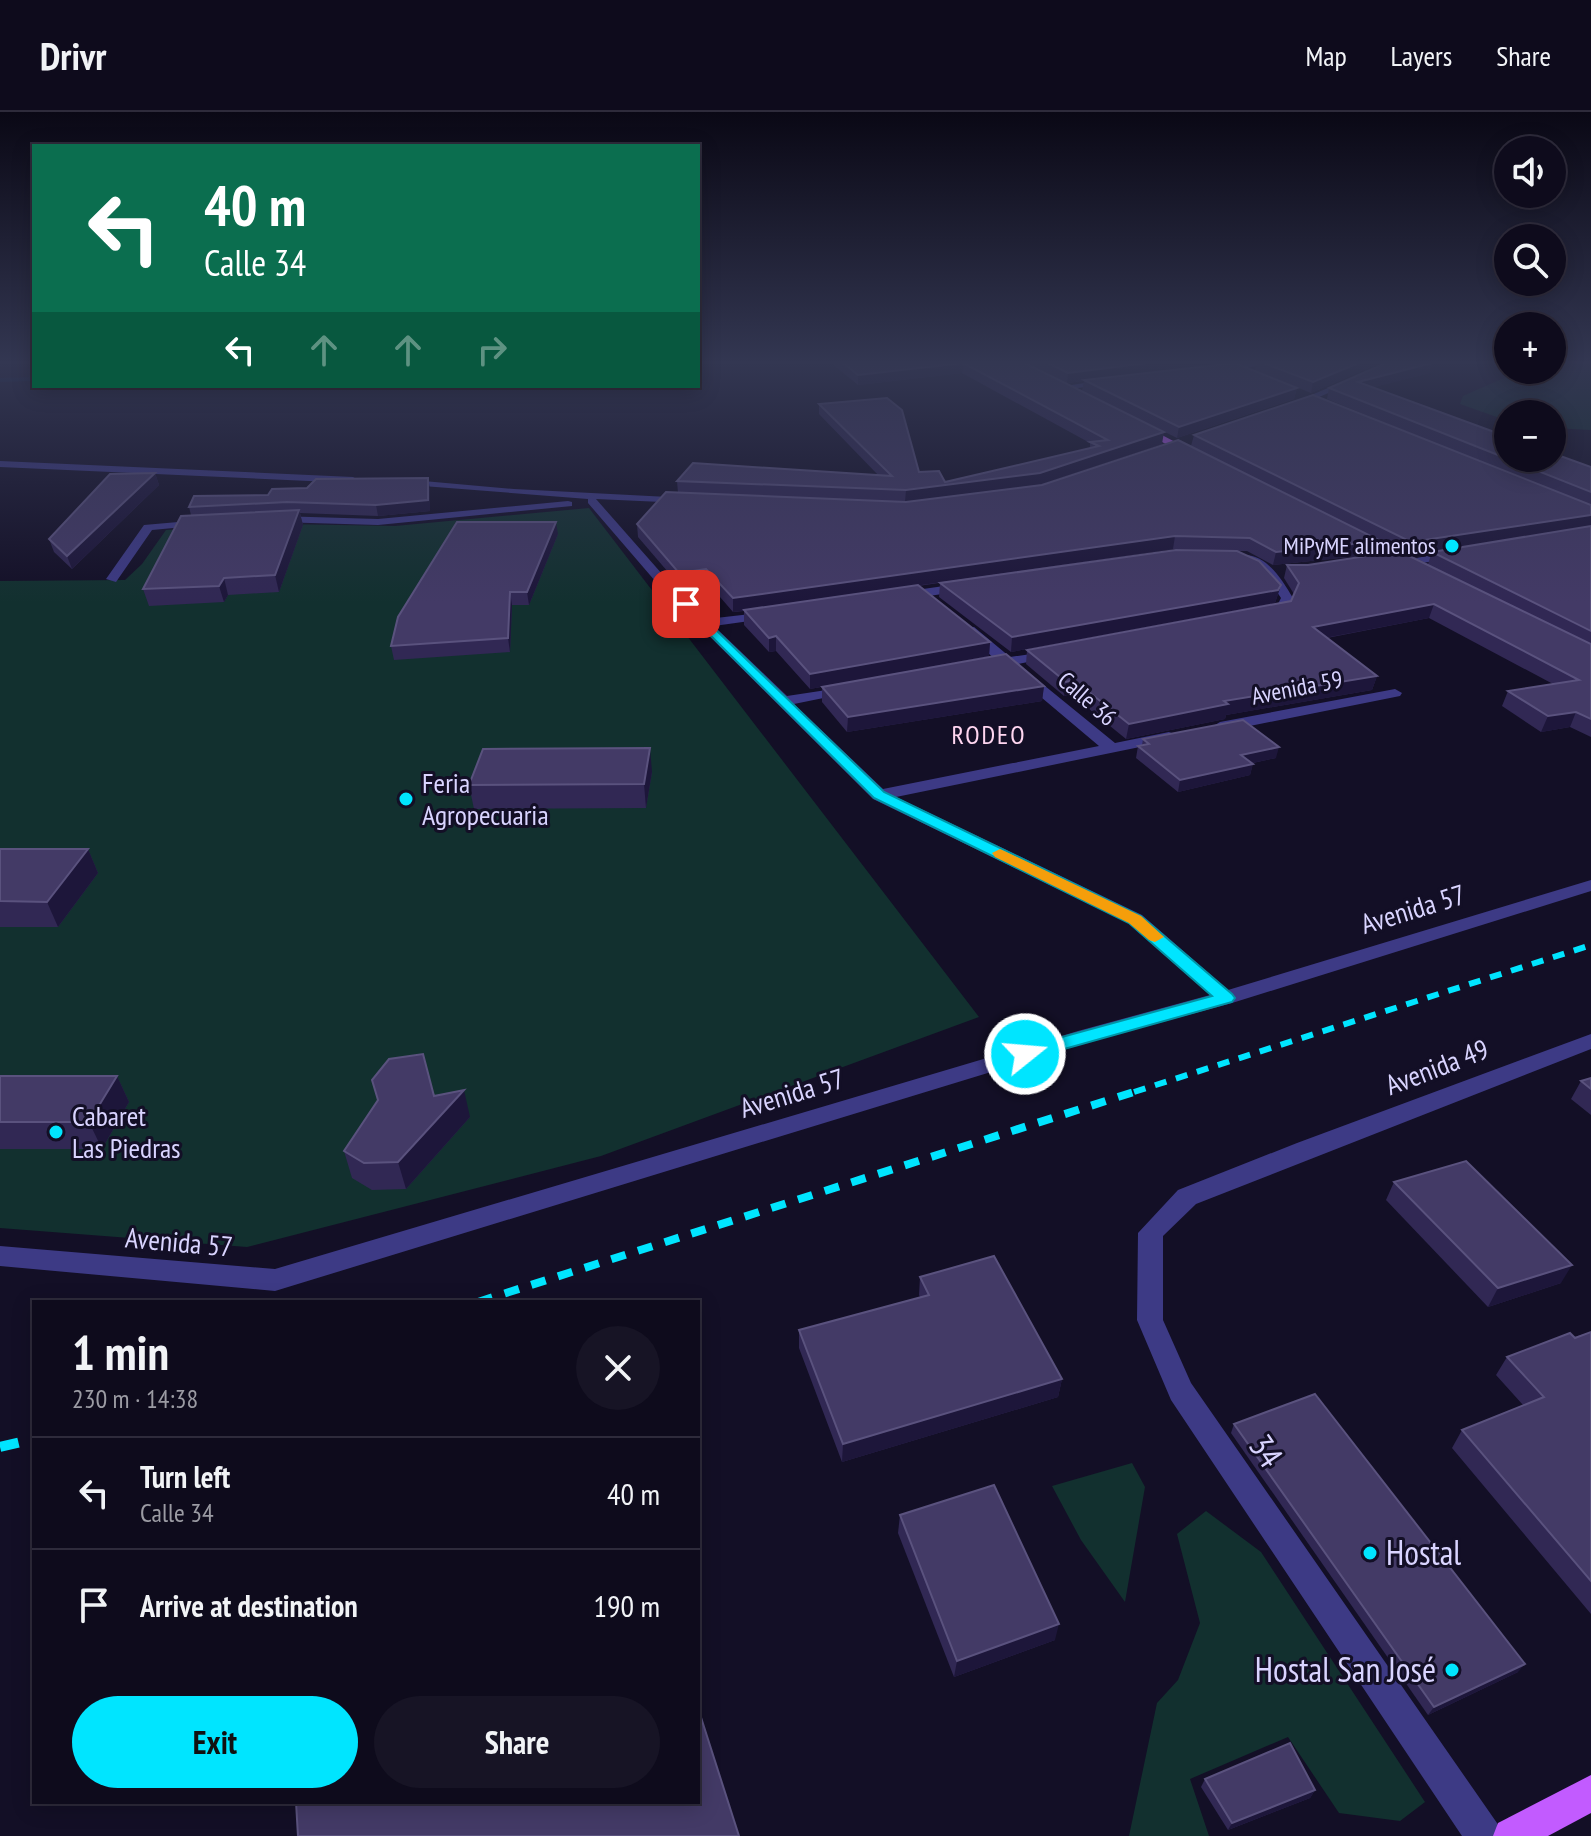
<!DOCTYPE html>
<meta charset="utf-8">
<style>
body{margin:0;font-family:"PT Sans Narrow",sans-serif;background:#171425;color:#f1f3f6;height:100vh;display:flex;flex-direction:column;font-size:30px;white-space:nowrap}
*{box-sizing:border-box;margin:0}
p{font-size:26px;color:#9b9ba3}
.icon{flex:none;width:44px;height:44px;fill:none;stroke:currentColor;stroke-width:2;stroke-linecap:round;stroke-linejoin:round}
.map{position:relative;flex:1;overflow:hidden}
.panel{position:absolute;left:32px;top:1188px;width:668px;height:504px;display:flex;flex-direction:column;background:#0e0b1c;border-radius:0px;box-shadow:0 4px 20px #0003,0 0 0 2px #2e2b3b}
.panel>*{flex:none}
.hud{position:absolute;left:32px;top:32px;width:668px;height:244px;border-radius:0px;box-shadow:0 4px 20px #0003,0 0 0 2px #2e2b3b;background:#0b6e4f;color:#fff;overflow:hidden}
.controls{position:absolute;left:1494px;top:24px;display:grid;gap:16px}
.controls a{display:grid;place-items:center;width:72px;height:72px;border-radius:50%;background:#0e0b1c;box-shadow:0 4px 20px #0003,0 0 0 2px #2e2b3b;font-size:40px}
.pin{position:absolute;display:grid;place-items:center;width:68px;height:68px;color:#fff;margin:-34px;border-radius:16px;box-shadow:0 4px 12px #0006}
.me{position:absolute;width:88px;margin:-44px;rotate:73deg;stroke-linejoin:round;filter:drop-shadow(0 0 6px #0008)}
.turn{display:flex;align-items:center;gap:28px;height:168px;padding:0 40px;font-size:36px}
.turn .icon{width:104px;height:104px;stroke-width:2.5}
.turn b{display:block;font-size:56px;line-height:68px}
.lanes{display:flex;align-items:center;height:76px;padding:0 40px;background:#0003;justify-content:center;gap:40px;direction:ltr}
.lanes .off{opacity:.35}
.round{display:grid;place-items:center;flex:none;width:84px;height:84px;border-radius:42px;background:#171425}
.head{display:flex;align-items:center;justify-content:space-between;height:136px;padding:0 40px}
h1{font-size:48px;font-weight:600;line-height:60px}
.button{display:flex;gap:16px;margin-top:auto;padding:16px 40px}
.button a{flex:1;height:92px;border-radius:48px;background:#00e5ff;color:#111;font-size:32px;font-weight:600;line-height:92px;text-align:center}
.button a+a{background:#171425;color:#f1f3f6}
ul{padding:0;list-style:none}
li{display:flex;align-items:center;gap:24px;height:112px;padding:0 40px;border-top:2px solid #2e2b3b}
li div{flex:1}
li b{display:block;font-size:30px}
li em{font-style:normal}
header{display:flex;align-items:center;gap:48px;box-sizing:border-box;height:112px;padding:0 40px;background:#0e0b1c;border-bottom:2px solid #2e2b3b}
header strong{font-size:38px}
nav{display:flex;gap:44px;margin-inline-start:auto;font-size:28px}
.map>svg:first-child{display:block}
.green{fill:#12302f}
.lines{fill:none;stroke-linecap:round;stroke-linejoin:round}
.stream{fill:#0c2248;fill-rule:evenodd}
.minor{fill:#3d3a85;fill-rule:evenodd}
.major{fill:#c25bff;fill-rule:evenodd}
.rail-far2{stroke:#00e5ff;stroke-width:6;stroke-dasharray:12 10;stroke-linecap:butt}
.rail-far1{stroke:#00e5ff;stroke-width:8;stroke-dasharray:15 13;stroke-linecap:butt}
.rail{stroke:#00e5ff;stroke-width:10;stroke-dasharray:19 16;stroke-linecap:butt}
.wall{fill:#312854;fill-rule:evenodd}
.shaded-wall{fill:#1d163a}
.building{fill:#433a66;stroke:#5a527e;stroke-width:2}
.route{fill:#00e5ff;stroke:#0095a6;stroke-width:2}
.slow{fill:#f59e0b}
.poi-dot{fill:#00e5ff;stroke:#130f26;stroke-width:3}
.labels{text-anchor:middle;stroke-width:6;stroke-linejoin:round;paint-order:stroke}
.far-poi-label{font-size:24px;fill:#d9d4ff;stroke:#130f26;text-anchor:end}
.far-street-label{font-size:24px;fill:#d9d4ff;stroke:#130f26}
.far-neighbourhood-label{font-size:26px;letter-spacing:2px;fill:#ffd6f0;stroke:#130f26}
.poi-label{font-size:28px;fill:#d9d4ff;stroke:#130f26;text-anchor:start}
.street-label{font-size:28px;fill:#d9d4ff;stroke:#130f26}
.near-street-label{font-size:34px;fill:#d9d4ff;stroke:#130f26}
.near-poi-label{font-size:34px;fill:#d9d4ff;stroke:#130f26;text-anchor:start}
</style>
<header>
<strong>Drivr</strong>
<nav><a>Map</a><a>Layers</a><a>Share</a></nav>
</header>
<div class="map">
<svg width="1591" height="1724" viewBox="0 0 1591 1724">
<rect width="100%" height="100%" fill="#130f26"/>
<g class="green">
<path d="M1573,250h18v68l-39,-2v-14h-44v7l-48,-17 3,-8 59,-26h30v-4z"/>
<path d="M589,396l390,509 -378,139 -354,91 -247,-19v-647l125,-1 17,-16 24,-34 114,-6 115,2z"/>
<path d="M1132,1351l13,24 -20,115 -44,-62 -29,-54z"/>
<path d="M1206,1399l55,41 164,250 -25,19 -61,-8 -51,-76 -98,42 19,57h-80l28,-133 21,-23 22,-57 -23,-89z"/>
</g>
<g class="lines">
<path class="stream" d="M34,265v4l-34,1v-4z"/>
<g class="minor">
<path d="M1259,250h27l-69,10 -4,-3z"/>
<path d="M1389,250h11l-104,45 -8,-2z"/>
<path d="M1112,267l-3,5 -47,6 -4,-3z"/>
<path d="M0,349l353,16 5,3 -5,3 -353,-16z"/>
<path d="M401,367l113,10 174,9 1,2 -5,3 -88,-4 74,84 37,36 69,-8 2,3 -7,4 -57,8 73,70 66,-10v6l-59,12 89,85 216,-43 -95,-80 -19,2v-6l11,-2 -34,-30 12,-3 36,30 48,-7v6l-40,8 97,79 54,-11 5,2v6l-278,57 246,118 86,75 363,-110v11l-359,112 -140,38 -817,250 -275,-25v-20l275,23 803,-238 132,-36 -82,-72 -255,-124 -211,-210 -74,-86v-4l-191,-15 -1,-2z"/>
<path d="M568,389l4,1v4l-194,19 -101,-3 -6,-3 6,-3 101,3z"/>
<path d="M201,408l6,3 -2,2 -53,5 -36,52 -10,-3 38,-54z"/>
<path d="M1455,438l4,1v6l-55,9 -6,-4z"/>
<path d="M1243,443c24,-1 39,25 50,43l-6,14 -27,3v-6l17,-3 4,-8 -16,-24 -22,-13z"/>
<path d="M965,471l6,4 -2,3 -67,10 -6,-4 6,-4z"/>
<path d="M1395,577l7,4 -2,3 -180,36 -8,-5 8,-5z"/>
<path d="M1591,922v15l-395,155 -33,32v84l28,63 306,440 5,13h-40l-291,-436 -34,-80 1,-87 40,-43 119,-47z"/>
</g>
<g class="major">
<path d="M1135,312h6l59,31 -9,2 -56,-29z"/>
<path d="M1591,1663v38l-43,23h-55l5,-13z"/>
</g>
<path class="rail-far2" d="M1134,980l457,-147"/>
<path class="rail-far1" d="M478,1190l662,-212"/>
<path class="rail" d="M0,1335l34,-8"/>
</g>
<g class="wall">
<path d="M830,250h193l139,82 -124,41 153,-39 3,-11 255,14 -122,-50 2,-11 101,-15 -57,14 218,80v270l-21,-10 -29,5 -39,-26 6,-15 45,-7 -124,-66 -102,20 50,38 -5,14 -146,25 -1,4 -99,20 -54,-44 -8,1 -38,-32 1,-14 264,-49 3,-7 -10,-16 3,-13h21l91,-14 -18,-10 -4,13 -104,11 -26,-14h-10l44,34 -6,18 -264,49 -72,-55 1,-14 294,-32 -61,-2 -255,37 72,56 -1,14 -179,33 -34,-38 -7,1 -25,-27v-14l-11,1 -26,-30 -27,4 -42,-49 -1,-13 41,-31 -1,-12 202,-5 -60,-62v-10l100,68 26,10 145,-34v-5l-128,-70 -104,12zM1532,424l-100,16 -4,12 -20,-10z"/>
<path d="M1026,250h189l-1,2 -94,12 177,12 -3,11 -117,39 -95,-47 2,-10 -17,2z"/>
<path d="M1257,250h125l-71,31 -56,-23z"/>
<path d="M155,361l4,12 -87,84 -18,-17 -5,-13z"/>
<path d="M430,377v22l-52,5 -78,-3 3,12 -24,67 -51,3 -4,7 -75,4 -6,-17 48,-74 -2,-8 79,-12z"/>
<path d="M558,422l-29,71h-17l-2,47 -116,8 -3,-14z"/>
<path d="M1044,574l-2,15 -195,31 -25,-30v-15z"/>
<path d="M1143,627l133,19 -23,5 -3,12 -72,17 -42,-34 2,-12 4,-1z"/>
<path d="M652,660l-6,36 -172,1 -5,-24z"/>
<path d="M0,737h88l10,24 -40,54h-58z"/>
<path d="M0,964h117l12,26 -27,47h-102z"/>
<path d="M1591,966v37l-20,-16 10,-18z"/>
<path d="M372,968l62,16 36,21 -64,72 -34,1 -20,-12 -8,-27 34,-50z"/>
<path d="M1394,1070l167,101 -73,24 -102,-107z"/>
<path d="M920,1165l142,102 -4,18 -216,65 -43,-114v-18l121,-33 -1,-2z"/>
<path d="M1591,1220v282l-139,-166 10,-18 61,-25 -27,-30 11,-18z"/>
<path d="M1234,1312l284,248 -90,43 -197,-282z"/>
<path d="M900,1403l155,125 -101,37 -56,-144z"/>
<path d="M1205,1667l110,11 -5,8 -82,32 -27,-43z"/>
</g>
<g class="shaded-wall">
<path d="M1155,250h60l-1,2 -147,19 1,-10z"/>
<path d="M1361,250h21l-71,31 2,-11z"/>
<path d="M963,251l-1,10 -104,12v-10z"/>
<path d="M1432,251l-2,10 -74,19 2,-10z"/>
<path d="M1297,276l-3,11 -117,39 2,-11z"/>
<path d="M1164,320l-2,12 -124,41 -133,17 1,-12 134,-17z"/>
<path d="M155,361l4,12 -87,84 -5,-13z"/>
<path d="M428,366l2,11v22l-52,5 -2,-11z"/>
<path d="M299,398l4,15 -24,67 -4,-17z"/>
<path d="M1591,403v12l-184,28 4,-13z"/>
<path d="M556,410l2,12 -29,71 -2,-13z"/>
<path d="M1175,424l-2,13 -440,63v-14z"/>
<path d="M1381,429l-4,13 -104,11 3,-13z"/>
<path d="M706,457l1,13 -27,4 -1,-13z"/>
<path d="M224,466l4,17 -4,7 -5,-16z"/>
<path d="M1281,473l-6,18 -264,49 1,-15z"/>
<path d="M510,480l2,13 -2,47 -2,-14z"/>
<path d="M1434,492l-5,14 -120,23 4,-14z"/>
<path d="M776,524v15l-7,1v-14z"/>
<path d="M990,530l-1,14 -179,33v-15z"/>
<path d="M1377,564l-5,14 -146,25 -1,4 -99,20 3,-15 95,-23z"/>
<path d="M1074,568l-2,15 -8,1 2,-14z"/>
<path d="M1044,574l-2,15 -195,31 1,-15z"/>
<path d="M1576,600l-6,15 -29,5 7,-16z"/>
<path d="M1279,635l-3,11 -38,8 3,-11z"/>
<path d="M650,636l2,24 -6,36 -2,-24z"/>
<path d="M1253,652l-3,11 -72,17 2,-12z"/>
<path d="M88,737l10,24 -40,54 -11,-25z"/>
<path d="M117,964l12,26 -27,47 -13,-27z"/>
<path d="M464,978l6,27 -64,72 -8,-27z"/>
<path d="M1572,1153l-11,18 -73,24 10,-19z"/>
<path d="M1062,1267l-4,18 -216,65 1,-18z"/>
<path d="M1059,1512l-4,16 -101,37 3,-16z"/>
<path d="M1525,1552l-7,8 -90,43 6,-8z"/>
<path d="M1315,1678l-5,8 -82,32 4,-7z"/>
</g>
<g class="building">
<path d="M842,250h181l141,70 -124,41 -134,17 -229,-9 16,-18 199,13 -73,-72 68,-6 15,12 17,62 20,-1 6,11 154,-36 -9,-4 18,-2 -145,-77 -105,12z"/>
<path d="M1046,250h109l-87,11z"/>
<path d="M1261,250h100l-48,20z"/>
<path d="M1388,250l44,1 -74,19 150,55v21h44v-5l39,14v25l-262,-104z"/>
<path d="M1235,251l62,25 -118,39 -95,-47z"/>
<path d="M1313,283l278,110v10l-180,27 -217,-107z"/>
<path d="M1178,328l203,101 -105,11 -26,-14 -75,-2 -442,62 -27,-29 -27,4 -42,-49 29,-32 240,10 136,-17z"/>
<path d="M155,361l-88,83 -18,-17 61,-65z"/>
<path d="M428,366v22l-52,5 -89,-3 -98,5 5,-11 74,-1 4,-6 35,-1 9,-9z"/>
<path d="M299,398l-24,65 -51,3 -5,8 -76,3 38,-73z"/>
<path d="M457,410h99l-29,70h-17l-2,46 -117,8 7,-29z"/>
<path d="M1591,414v105l-159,-79z"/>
<path d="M1176,438l61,1 22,10 22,24 -3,5 -266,47 -72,-54z"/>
<path d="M1399,439l192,93v75l-15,-7 -28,4 -40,-25 71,-11 -145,-76 -121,23 64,49 -153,25 4,3 -99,20 -55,-44 -8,2 -39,-32 264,-49 8,-18 -12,-18h21z"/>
<path d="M918,473l72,57 -180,32 -34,-38 -7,2 -25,-28z"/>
<path d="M1006,542l38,32 -196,31 -26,-30z"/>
<path d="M1243,608l36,27 -38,8 12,9 -73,16 -42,-34 11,-2 -6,-5z"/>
<path d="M650,636l-6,36 -175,1 14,-36z"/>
<path d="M0,737h88l-41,53 -47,-1z"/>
<path d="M423,942l11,42 30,-6 -66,72 -34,1 -20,-12 34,-51 -6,-20 17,-21z"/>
<path d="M0,964h117l-28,46h-89z"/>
<path d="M1591,966v11l-10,-8z"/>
<path d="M1466,1049l106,104 -74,23 -104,-106z"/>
<path d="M994,1144l68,123 -219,65 -44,-114 130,-35 -9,-18z"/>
<path d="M1591,1220v249l-129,-151 82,-33 -37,-40 63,-24 5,5z"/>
<path d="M1315,1282l210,270 -91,43 -200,-283z"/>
<path d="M994,1373l65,139 -102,37 -57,-146z"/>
<path d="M698,1596l41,128h-441l-2,-34h402z"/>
<path d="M1290,1631l25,47 -83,33 -27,-44z"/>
</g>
<linearGradient id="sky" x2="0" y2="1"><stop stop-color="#0a0815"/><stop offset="0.51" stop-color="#333752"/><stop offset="1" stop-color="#333752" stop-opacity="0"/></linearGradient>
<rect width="1591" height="491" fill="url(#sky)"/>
<path class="route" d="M686,489l198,191 257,124 91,78 3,4 -3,4 -207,58 -7,-2 -2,-4 2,-5 194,-53 -83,-73 -255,-125 -192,-191v-5z"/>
<path class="slow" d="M1000,737l141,67 23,21 -9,5 -6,-2 -20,-17 -134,-66 -3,-4z"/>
<g class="poi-dot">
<circle cx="1452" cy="434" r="8"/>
<circle cx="406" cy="687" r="8"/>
<circle cx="56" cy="1020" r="8"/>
<circle cx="1370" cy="1441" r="8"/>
<circle cx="1452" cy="1558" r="8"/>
</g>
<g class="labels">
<g class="far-poi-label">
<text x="1436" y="442">MiPyME alimentos</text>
</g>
<g class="far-street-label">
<text transform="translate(1297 576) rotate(-11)" y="8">Avenida 59</text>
<text transform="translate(1087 587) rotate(41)" y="8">Calle 36</text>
</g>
<g class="far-neighbourhood-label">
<text x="989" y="632">RODEO</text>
</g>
<g class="poi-label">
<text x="422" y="681">Feria<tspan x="422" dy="32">Agropecuaria</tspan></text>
<text x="72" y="1014">Cabaret<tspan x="72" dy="32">Las Piedras</tspan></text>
</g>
<g class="street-label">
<text transform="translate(1413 797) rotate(-17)" y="10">Avenida 57</text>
<text transform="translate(1437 955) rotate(-21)" y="10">Avenida 49</text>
<text transform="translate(792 981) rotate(-17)" y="10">Avenida 57</text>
<text transform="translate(179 1130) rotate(5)" y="10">Avenida 57</text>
</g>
<g class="near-street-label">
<text transform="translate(1266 1339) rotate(56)" y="12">34</text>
</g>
<g class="near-poi-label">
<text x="1386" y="1453">Hostal</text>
<text x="1436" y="1570" text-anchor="end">Hostal San José</text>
</g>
</g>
</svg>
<div class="controls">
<a><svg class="icon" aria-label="sound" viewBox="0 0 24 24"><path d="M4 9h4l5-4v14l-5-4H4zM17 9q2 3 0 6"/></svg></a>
<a><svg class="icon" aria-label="search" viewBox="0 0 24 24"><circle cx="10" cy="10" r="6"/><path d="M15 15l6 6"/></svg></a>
<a>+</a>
<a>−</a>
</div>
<div class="pin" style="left:686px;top:492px;background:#d93025"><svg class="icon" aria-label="arrive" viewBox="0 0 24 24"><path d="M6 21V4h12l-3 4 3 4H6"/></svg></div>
<svg class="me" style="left:1025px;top:942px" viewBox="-20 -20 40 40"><circle r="17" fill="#00e5ff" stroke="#fff" stroke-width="3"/><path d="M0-11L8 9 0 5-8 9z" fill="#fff"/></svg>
<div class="hud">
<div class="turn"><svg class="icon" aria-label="left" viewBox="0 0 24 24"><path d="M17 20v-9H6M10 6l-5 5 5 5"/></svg><div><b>40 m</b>Calle 34</div></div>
<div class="lanes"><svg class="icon" aria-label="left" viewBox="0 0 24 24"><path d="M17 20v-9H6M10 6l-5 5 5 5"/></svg><svg class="icon off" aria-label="ahead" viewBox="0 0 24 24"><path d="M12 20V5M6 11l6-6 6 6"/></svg><svg class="icon off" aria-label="ahead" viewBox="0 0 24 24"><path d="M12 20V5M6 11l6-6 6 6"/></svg><svg class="icon off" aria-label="right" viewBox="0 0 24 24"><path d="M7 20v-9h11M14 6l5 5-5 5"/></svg></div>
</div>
<section class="panel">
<div class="head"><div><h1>1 min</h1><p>230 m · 14:38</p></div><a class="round"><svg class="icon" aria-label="close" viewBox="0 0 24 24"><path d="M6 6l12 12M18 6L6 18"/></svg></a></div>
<ul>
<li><svg class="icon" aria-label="left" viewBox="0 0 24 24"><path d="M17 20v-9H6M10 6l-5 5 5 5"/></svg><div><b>Turn left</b><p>Calle 34</p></div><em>40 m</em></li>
<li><svg class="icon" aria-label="arrive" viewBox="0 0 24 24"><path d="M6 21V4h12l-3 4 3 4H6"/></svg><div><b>Arrive at destination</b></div><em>190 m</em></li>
</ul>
<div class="button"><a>Exit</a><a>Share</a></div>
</section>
</div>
